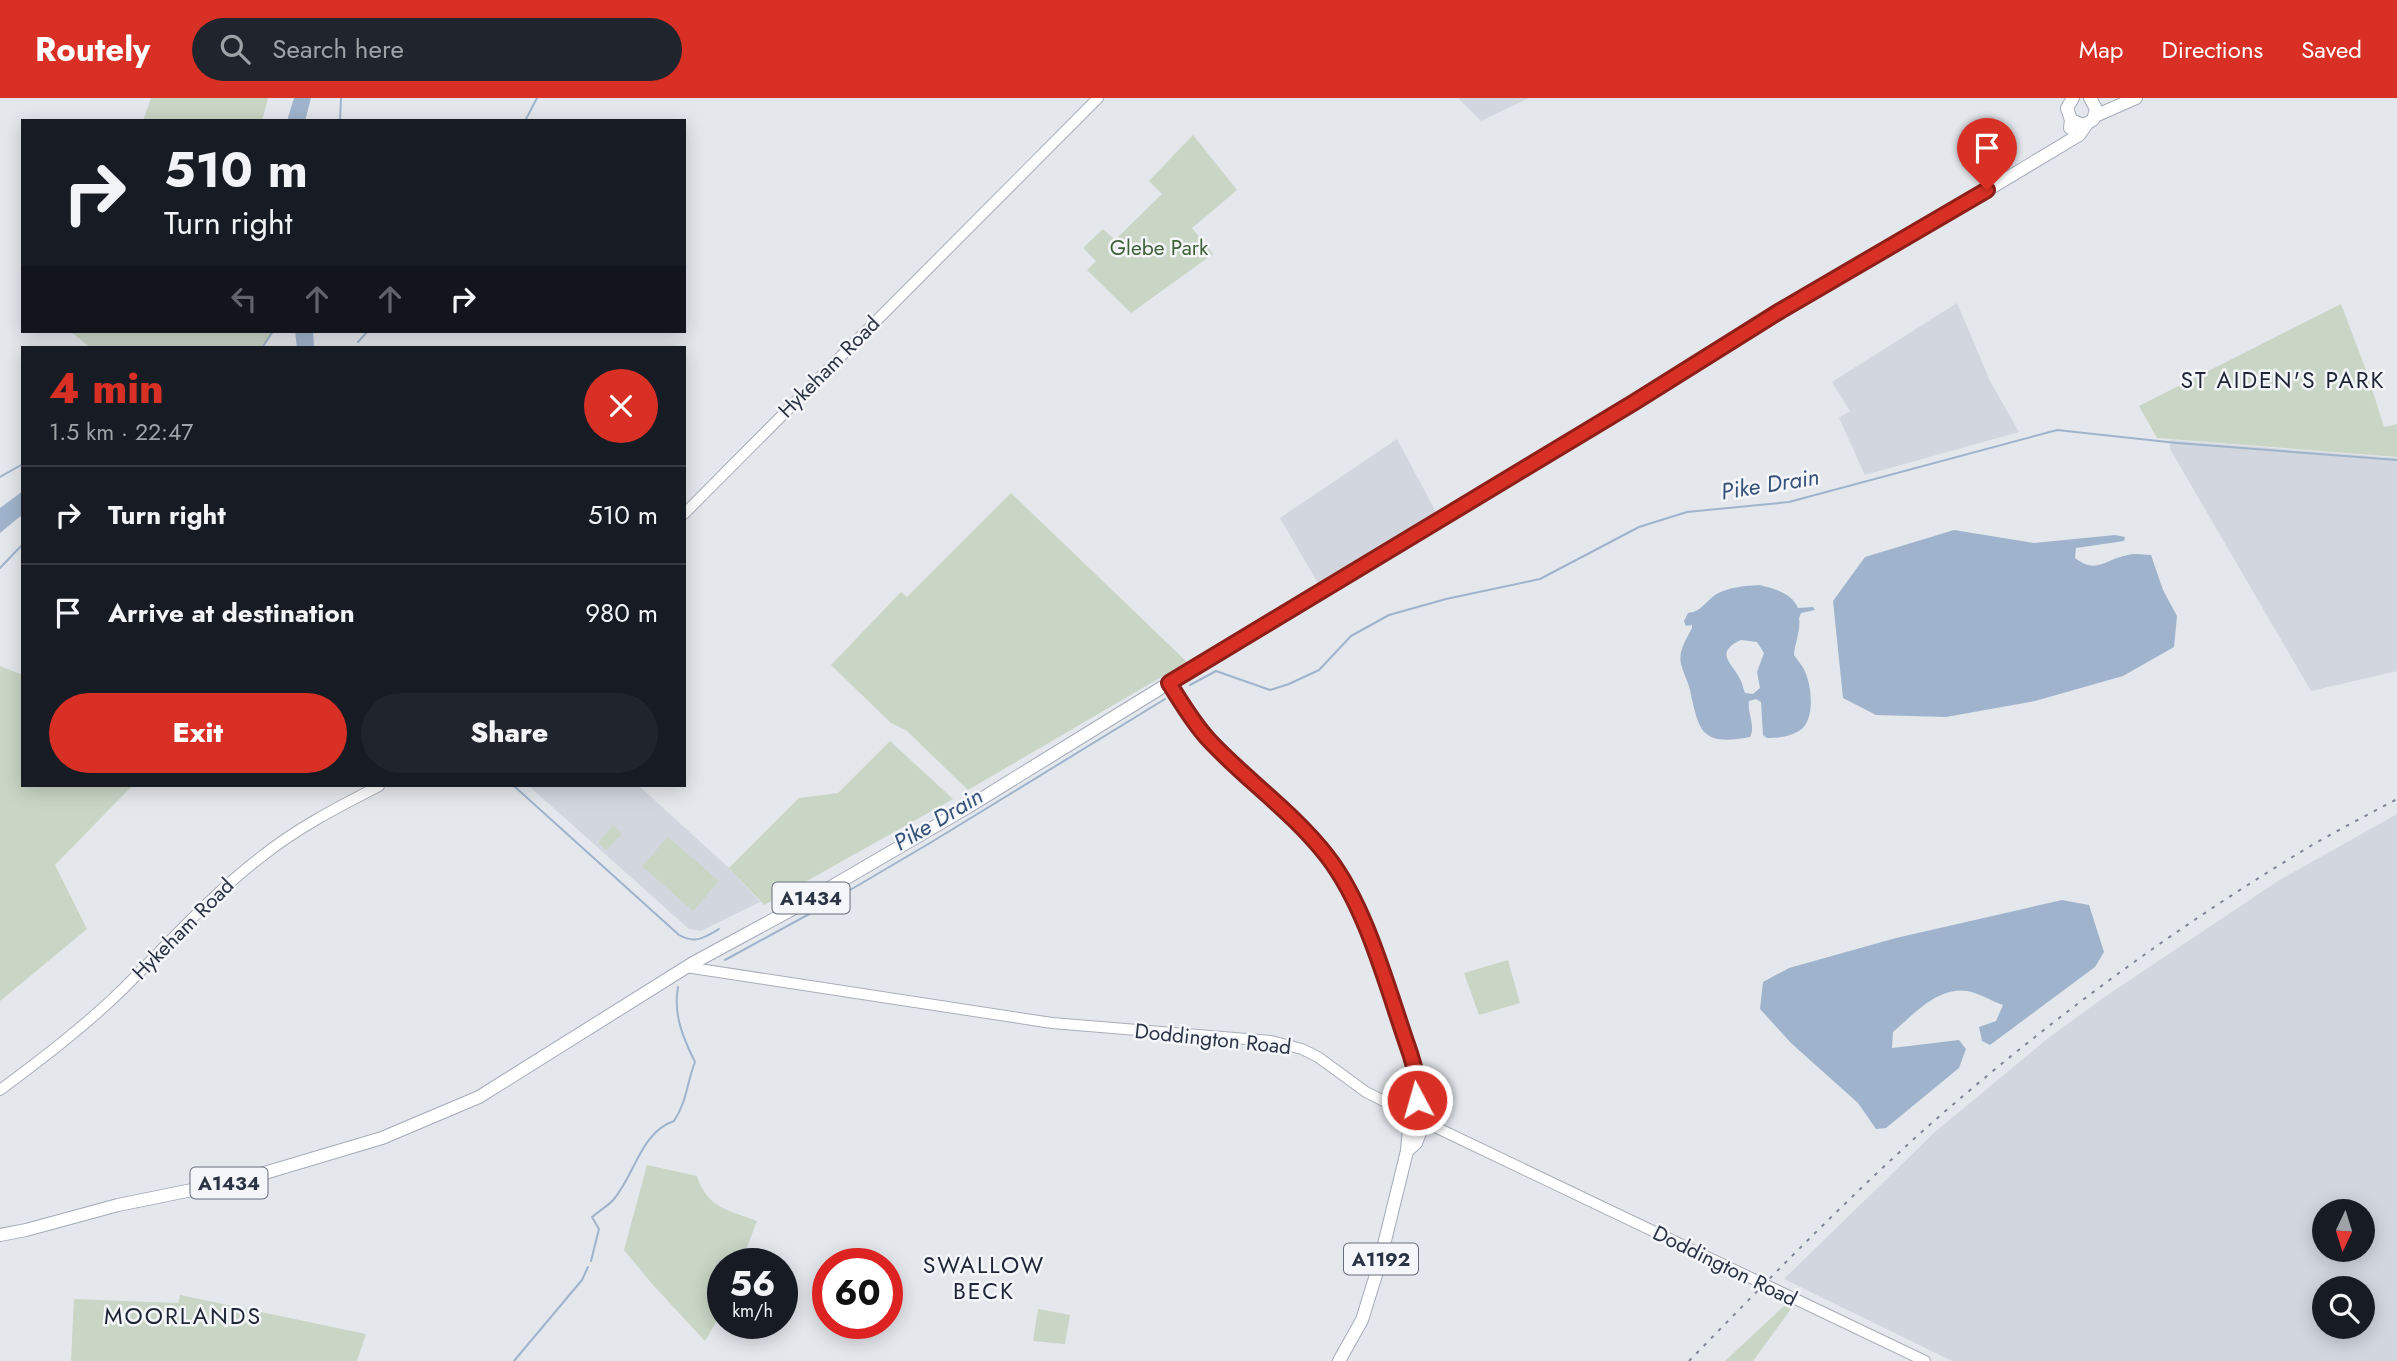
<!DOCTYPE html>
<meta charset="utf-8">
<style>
body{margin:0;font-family:Jost,sans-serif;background:#20242c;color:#f1f3f6;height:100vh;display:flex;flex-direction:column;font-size:26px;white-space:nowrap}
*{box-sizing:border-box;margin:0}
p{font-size:23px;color:#9ea1a6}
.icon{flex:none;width:38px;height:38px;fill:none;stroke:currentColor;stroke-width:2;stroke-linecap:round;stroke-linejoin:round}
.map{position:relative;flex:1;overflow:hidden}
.sheet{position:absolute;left:21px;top:248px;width:665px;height:441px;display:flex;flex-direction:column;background:#171b24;border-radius:0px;box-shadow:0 4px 18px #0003}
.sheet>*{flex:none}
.guide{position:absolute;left:21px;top:21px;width:665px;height:214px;border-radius:0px;box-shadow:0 4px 18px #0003;background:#171b24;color:#f1f3f6;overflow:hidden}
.needle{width:46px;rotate:184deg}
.controls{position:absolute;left:2312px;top:1101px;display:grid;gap:14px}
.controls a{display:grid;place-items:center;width:63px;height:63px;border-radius:50%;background:#171b24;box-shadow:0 4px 18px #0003;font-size:35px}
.speed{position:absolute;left:707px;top:1150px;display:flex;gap:14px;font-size:35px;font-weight:700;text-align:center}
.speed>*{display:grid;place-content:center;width:91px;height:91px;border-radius:50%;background:#171b24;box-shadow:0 4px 18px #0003;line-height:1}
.speed small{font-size:18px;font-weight:400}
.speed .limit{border:10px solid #d22;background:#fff;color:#111}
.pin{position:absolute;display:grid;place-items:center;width:60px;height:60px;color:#fff;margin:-72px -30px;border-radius:50% 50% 50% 0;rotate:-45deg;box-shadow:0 0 7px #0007}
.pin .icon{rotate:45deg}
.me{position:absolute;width:77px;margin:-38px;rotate:354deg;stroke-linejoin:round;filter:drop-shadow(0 0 5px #0008)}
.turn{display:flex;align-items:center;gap:24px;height:147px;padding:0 28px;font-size:32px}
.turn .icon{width:91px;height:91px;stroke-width:2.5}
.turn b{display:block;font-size:49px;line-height:60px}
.lanes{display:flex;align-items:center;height:66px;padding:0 28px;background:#0003;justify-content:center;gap:35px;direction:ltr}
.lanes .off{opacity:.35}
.round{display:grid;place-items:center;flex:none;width:74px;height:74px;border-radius:37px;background:#20242c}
.head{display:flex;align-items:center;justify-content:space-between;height:119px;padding:0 28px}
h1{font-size:42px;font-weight:800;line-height:52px;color:#d93025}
.primary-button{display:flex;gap:14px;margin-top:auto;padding:14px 28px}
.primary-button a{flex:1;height:80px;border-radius:42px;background:#d93025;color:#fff;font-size:28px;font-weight:800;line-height:80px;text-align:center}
.primary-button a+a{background:#20242c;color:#f1f3f6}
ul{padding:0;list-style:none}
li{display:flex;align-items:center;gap:21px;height:98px;padding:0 28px;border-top:2px solid #363941}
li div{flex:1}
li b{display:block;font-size:26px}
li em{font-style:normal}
header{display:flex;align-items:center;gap:42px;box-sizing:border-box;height:98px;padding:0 35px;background:#d93025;color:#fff}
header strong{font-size:33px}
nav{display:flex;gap:38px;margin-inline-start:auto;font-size:24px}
.search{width:490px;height:63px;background:#20242c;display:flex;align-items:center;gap:18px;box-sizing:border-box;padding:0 24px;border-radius:38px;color:#9ea1a6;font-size:26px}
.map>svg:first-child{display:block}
.built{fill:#d2d6de;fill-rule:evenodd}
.green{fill:#c9d6c5}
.water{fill:#9fb4cc;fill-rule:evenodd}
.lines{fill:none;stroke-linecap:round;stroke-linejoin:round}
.stream{stroke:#9fb4cc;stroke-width:2}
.secondary-casing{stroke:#a9aeb7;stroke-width:12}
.primary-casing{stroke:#a3abb8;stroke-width:14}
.secondary{stroke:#fff;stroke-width:10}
.primary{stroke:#fff;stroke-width:12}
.rail{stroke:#7d8696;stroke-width:2;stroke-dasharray:3.5 7;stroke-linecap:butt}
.route-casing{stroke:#8d1f18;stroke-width:18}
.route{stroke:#d93025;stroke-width:12}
.labels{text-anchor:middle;stroke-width:5;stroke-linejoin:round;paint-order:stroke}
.shield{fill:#f4f6f9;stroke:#676e7b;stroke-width:2}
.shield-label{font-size:19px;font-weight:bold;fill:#2b3445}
.park-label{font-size:21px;fill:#3f6138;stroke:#f4f6f9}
.street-label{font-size:21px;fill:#2b3445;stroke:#f4f6f9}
.neighbourhood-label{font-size:23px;letter-spacing:2px;fill:#1d2536;stroke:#f4f6f9}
.water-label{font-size:23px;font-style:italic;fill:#34527a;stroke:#f4f6f9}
</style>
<header>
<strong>Routely</strong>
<div class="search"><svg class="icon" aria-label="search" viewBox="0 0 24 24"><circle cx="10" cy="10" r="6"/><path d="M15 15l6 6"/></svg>Search here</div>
<nav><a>Map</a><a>Directions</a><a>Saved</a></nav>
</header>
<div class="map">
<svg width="2397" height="1263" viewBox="0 0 2397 1263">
<rect width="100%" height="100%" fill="#e4e7ec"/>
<g class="built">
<path d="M1458,0h71l-48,23z"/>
<path d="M1957,205l33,78 29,51 -154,43 -26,-57 11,-7 -18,-29z"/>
<path d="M1397,341l40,75 -118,71 -39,-67z"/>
<path d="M2170,342l227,18v213l-86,20 -141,-242z"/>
<path d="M529,688h110l90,82 31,34 -59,29 -12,-2z"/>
<path d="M2397,716v547h-445l-168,-82 152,-148 110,-91 57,-42 175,-117zM2362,1113v39h-38v-39zM2362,1190v38h-38v-38z"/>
</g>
<g class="green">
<path d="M151,0h117l-6,23h-119z"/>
<path d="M1193,37l44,55 -45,38 21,26 -82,59 -44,-43 9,-9 -13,-13 20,-19 12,11 47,-46 -13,-13z"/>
<path d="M2341,206l25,66 18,57 13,-3v33l-240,-19 -18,-32z"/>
<path d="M70,233h203v2l-11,15h-171z"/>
<path d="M1011,395l176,169 -219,128 -61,-59 -16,-8 -60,-58 70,-73 6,5z"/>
<path d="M0,568l23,9v111h109l-77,79 32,64 -87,72z"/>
<path d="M890,643l63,58 -189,106 -35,-37 70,-70 39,-5z"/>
<path d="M614,727l8,9 -16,16 -8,-8z"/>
<path d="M668,739l51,44 -26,30 -51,-45z"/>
<path d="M1508,862l12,43 -41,12 -15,-42z"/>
<path d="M647,1067l50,11c10,32 31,34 60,45l-16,42 -18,1v46l-18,31 -52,-56 -29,-35z"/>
<path d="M180,1197l186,39 -9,27h-286l3,-62 104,4z"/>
<path d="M1784,1208l7,3 -38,52h-28z"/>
<path d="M1038,1211l32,6 -5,29 -32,-3z"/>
</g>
<g class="water">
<path d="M294,0h17l-6,23h-18z"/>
<path d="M295,233h18l1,17h-17z"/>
<path d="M23,393v23l-23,19v-25z"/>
<path d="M1954,432l80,13 81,-8 10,2 -1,4 -48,7 -1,10c22,17 30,1 53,-3 7,-2 16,0 23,0l12,35 14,26 -3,31 -51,29 -88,25 -89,16 -70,-2 -33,-17 -10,-97 32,-44z"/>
<path d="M1759,487c14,3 33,8 39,23l15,-1 2,3 -14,3 -2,5c2,12 -4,24 -5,37 4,6 10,12 12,19 6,15 9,48 -7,57 -10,6 -22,7 -32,7l-4,-3 -2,-33 -5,-3 -7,2c-2,12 7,25 1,36 -48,9 -51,-4 -60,-47 -2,-9 -7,-17 -9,-26 -3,-13 5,-24 11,-36v-3l-6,1 -2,-5 4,-8c13,-1 17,-11 27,-18 13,-8 29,-9 44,-10zM1741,542l16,2 7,11 -7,19 3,16 -7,6 -8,-1c-2,-4 -2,-8 -4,-12 -7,-17 -29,-28 0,-41z"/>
<path d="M2062,802l27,5 15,47 -9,15 -105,78 -8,-4 -3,-14 17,-6 7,-16c-12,-4 -24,-12 -36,-14 -29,-5 -54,24 -74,41l-1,16 67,-8 7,9 -7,19 -73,60 -10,1 -18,-26 -67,-60 -31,-34 3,-27 26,-14 107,-30z"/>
</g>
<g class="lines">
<g class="stream">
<path d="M340,23l1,-23"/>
<path d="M525,23l12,-23"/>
<path d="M358,244l10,-11"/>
<path d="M262,250l11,-17"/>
<path d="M0,379l23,-13"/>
<path d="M0,470l23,-24"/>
<path d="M1190,587l26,-14 54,19 19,-6 30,-14 32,-34 38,-21 57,-16 94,-20 99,-52 48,-15 102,-10 268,-72 120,13 220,17"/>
<path d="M514,688l165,149c16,9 25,3 40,-6"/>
<path d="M725,862l86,-47 119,-70 235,-144"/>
<path d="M591,1163l8,-32 -7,-12c7,-6 16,-11 22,-18 21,-25 27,-67 60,-78 14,-22 12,-36 21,-59 -12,-24 -22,-48 -17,-75"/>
<path d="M514,1263l68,-81 6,-13"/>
</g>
<g class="secondary-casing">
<g id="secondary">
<path d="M684,416l414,-416"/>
<path d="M686,869l366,56 219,18 31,8 16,8 48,35 65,33 494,236"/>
<path d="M0,992c43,-32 85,-64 123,-101 45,-45 87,-93 138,-132 36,-29 77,-50 118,-71"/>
</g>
</g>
<g class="primary-casing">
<g id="primary">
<path d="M2095,18l41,-18"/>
<path d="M2071,22l12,5 10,-5 3,-11 -6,-11"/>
<path d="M2070,30l1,-8 -4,-12 6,-10"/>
<path d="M1169,585l36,54 98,91 33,41 27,50 52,151 2,23 -2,24 -6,11 -2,23 -28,114 -17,55 -23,41"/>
<path d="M1407,1053l9,-8 5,-13 -6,-13"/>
<path d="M0,1137l26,-5 92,-25 123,-25 141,-42 97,-41 214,-134 107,-58 168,-98 201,-124 464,-280 147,-92 116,-66 183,-110 8,-11"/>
</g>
</g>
<use href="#secondary" class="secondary"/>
<use href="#primary" class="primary"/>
<path class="rail" d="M1689,1263c80,-82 159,-164 245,-240 110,-96 228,-184 352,-260 36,-23 74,-42 111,-62"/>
</g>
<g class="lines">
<g class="route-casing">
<path id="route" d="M1417,1002l-2,-30 -5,-17c-22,-62 -43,-146 -83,-197 -34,-44 -81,-76 -118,-116 -16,-17 -28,-38 -40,-57l464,-280 147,-92 207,-121"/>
</g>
<use href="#route" class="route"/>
</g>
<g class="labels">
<g class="shield">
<rect x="772.5" y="784.5" width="77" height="31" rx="5"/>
<rect x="190.5" y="1069.5" width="77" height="31" rx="5"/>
<rect x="1344" y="1145.5" width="74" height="31" rx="5"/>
</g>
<g class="shield-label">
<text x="811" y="807">A1434</text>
<text x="229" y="1092">A1434</text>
<text x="1381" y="1168">A1192</text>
</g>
<g class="park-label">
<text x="1159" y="157">Glebe Park</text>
</g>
<g class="street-label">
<text transform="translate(829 269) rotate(-45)" y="7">Hykeham Road</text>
<text transform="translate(183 831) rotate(-45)" y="7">Hykeham Road</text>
<text transform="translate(1213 941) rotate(6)" y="7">Doddington Road</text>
<text transform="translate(1725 1168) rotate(26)" y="7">Doddington Road</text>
</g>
<g class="neighbourhood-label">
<text x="2283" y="290">ST AIDEN'S PARK</text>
<text x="984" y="1175">SWALLOW<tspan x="984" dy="26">BECK</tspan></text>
<text x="183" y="1226">MOORLANDS</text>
</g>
<g class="water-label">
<text transform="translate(1770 386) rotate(-9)" y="8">Pike Drain</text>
<text transform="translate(938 721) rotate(-31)" y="8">Pike Drain</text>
</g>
</g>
</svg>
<div class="controls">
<a><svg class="needle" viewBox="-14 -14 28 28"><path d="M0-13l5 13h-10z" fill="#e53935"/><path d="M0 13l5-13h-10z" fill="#9ea1a6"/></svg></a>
<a><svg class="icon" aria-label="search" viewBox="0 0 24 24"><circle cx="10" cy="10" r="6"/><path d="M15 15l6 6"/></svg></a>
</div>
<div class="speed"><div>56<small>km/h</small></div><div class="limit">60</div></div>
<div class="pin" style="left:1987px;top:92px;background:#d93025"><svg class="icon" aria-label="arrive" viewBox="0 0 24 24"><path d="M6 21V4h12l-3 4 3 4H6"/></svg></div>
<svg class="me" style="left:1417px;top:1002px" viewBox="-20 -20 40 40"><circle r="17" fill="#d93025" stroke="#fff" stroke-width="3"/><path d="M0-11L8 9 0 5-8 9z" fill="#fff"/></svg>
<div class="guide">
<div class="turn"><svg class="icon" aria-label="right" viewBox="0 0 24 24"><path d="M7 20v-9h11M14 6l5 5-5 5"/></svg><div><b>510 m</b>Turn right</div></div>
<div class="lanes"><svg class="icon off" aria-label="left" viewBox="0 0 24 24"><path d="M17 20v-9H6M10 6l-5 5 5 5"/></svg><svg class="icon off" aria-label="ahead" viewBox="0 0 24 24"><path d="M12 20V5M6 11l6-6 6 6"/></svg><svg class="icon off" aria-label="ahead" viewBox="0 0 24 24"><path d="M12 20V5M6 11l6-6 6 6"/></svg><svg class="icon" aria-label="right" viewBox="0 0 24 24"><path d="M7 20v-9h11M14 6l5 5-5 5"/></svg></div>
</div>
<section class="sheet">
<div class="head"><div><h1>4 min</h1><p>1.5 km · 22:47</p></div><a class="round" style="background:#d93025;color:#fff"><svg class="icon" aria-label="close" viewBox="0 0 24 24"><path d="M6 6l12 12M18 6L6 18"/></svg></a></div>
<ul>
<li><svg class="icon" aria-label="right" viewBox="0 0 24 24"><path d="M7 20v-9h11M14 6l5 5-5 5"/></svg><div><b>Turn right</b></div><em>510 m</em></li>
<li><svg class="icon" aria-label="arrive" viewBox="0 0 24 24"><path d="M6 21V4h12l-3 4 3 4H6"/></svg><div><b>Arrive at destination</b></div><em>980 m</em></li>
</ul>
<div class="primary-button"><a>Exit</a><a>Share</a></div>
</section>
</div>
